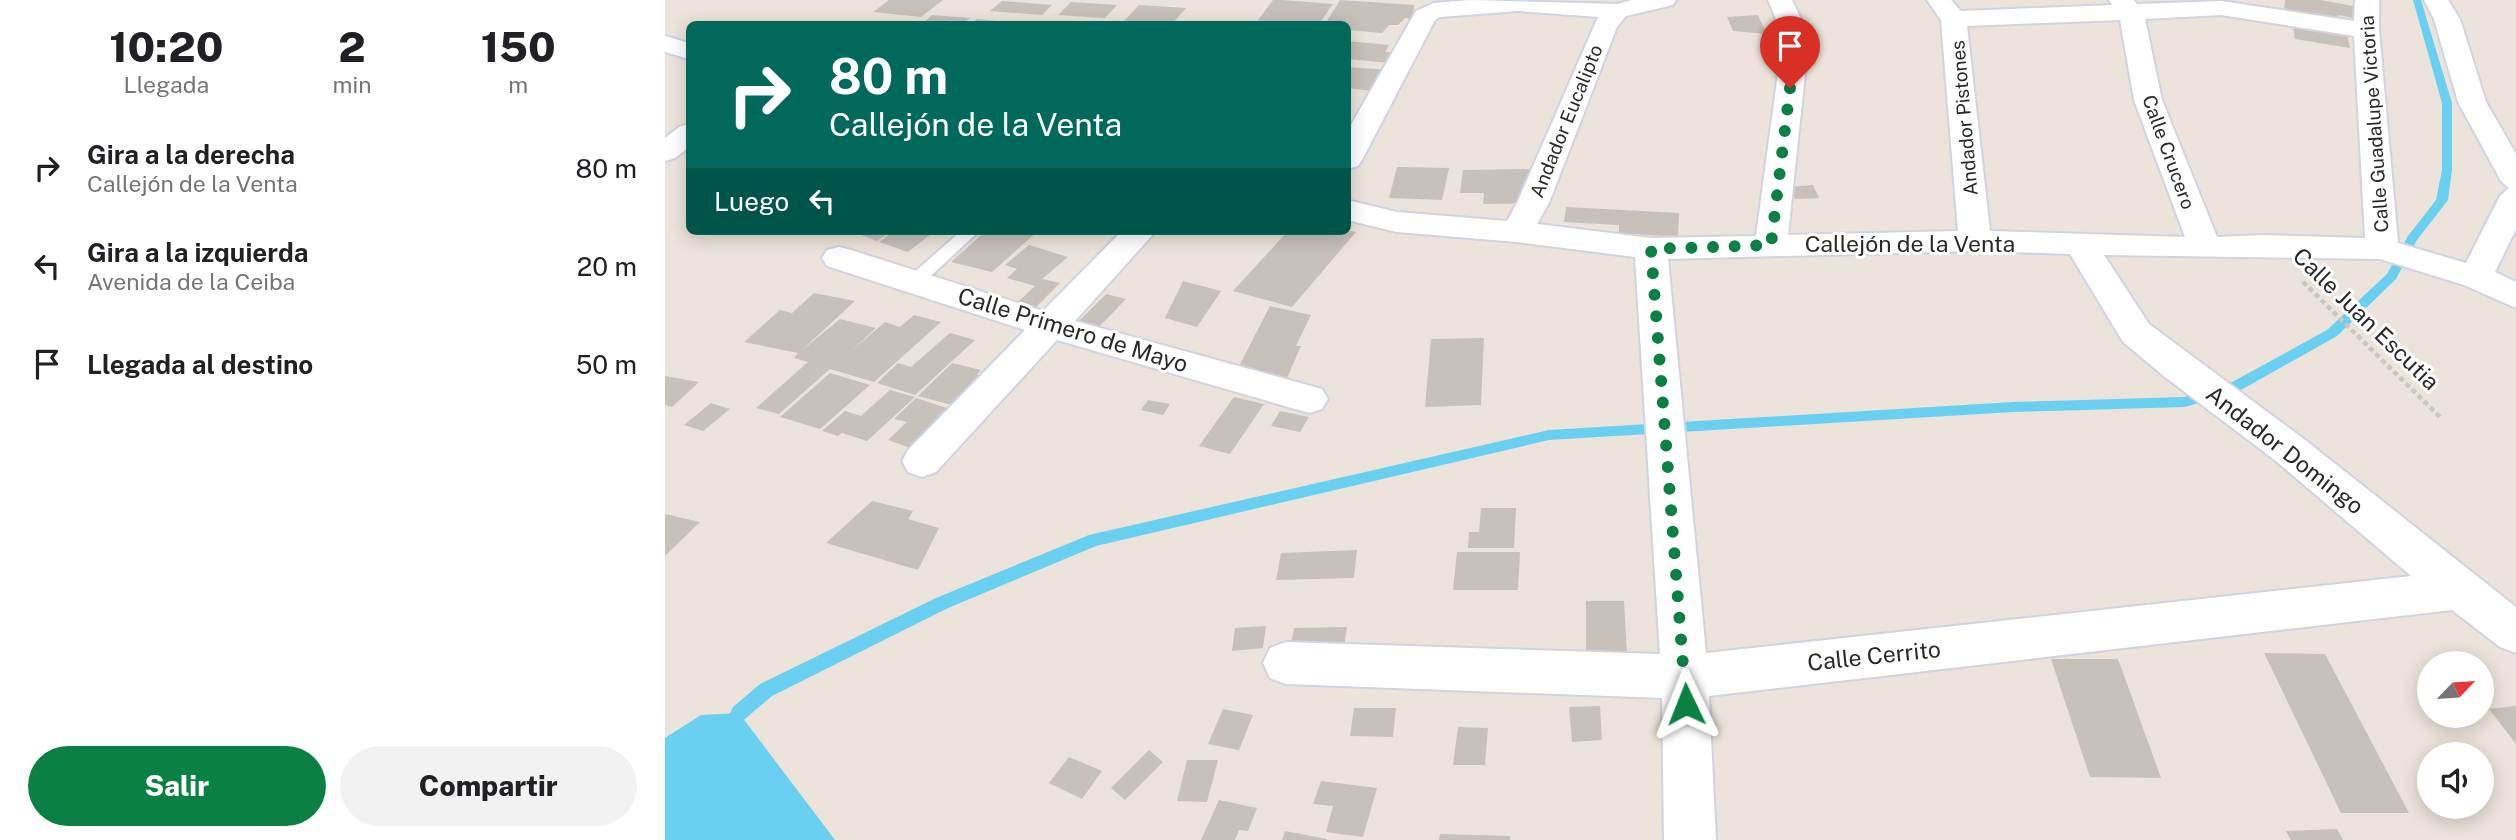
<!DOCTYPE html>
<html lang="es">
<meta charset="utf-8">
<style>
body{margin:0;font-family:"Public Sans",sans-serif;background:#f2f2f2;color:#202124;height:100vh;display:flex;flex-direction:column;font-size:26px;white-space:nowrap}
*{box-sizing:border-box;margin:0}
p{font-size:23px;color:#757577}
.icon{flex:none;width:38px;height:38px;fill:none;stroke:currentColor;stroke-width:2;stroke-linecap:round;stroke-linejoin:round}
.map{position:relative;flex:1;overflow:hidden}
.drawer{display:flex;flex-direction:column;background:#fff;width:665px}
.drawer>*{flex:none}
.top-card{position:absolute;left:21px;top:21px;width:665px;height:214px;border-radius:10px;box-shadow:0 4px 18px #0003;background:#00695c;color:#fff;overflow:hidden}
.needle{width:46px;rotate:65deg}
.controls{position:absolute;left:1752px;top:651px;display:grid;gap:14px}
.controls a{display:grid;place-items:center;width:77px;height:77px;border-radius:50%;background:#fff;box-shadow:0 4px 18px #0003;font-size:35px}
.pin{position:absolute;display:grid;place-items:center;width:60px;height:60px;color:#fff;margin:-72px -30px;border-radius:50% 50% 50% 0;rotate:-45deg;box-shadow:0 0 7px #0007}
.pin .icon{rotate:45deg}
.me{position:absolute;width:77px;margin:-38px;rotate:358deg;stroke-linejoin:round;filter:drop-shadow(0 0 5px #0008)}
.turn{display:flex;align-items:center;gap:24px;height:147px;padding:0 28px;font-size:32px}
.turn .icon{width:91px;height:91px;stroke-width:2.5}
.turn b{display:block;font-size:49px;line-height:60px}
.then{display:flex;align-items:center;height:66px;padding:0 28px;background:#0003;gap:14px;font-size:26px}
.eta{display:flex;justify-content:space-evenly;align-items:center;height:119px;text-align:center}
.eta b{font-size:42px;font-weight:800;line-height:49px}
.action{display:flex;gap:14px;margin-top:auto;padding:14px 28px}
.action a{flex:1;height:80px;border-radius:42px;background:#0b8043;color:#fff;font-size:28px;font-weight:800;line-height:80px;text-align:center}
.action a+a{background:#f2f2f2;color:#202124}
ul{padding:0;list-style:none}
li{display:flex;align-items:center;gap:21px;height:98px;padding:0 28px}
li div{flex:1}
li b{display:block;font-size:26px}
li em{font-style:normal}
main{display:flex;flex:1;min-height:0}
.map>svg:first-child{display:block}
.water{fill:#6ad0f1}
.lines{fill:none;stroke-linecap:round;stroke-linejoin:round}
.stream{fill:#6ad0f1;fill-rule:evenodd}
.building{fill:#c7c1ba}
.lane-casing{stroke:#cfd3e2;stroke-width:4}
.street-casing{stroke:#cfd3e2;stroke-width:4}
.path{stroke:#c7c7c7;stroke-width:4.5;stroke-dasharray:5 3.5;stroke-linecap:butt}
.lane{fill:#fff;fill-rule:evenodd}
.street{fill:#fff;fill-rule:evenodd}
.route{stroke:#0b8043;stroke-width:12;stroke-dasharray:0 21.6}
.labels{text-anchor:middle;stroke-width:6;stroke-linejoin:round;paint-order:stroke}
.far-street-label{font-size:19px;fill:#292929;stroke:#fff}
.street-label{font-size:23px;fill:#292929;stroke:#fff}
</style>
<main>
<section class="drawer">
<div class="eta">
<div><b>10:20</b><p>Llegada</p></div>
<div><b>2</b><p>min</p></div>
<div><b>150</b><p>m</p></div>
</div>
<ul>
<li><svg class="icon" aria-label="right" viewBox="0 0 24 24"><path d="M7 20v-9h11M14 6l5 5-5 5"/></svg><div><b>Gira a la derecha</b><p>Callejón de la Venta</p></div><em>80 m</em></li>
<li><svg class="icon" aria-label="left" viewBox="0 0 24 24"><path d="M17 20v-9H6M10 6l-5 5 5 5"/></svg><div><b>Gira a la izquierda</b><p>Avenida de la Ceiba</p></div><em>20 m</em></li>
<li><svg class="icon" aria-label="arrive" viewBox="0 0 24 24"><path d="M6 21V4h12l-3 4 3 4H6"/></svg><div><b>Llegada al destino</b></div><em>50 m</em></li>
</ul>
<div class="action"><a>Salir</a><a>Compartir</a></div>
</section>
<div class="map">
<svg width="1851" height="840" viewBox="0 0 1851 840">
<rect width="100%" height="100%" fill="#ece4da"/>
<path class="water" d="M74,713l96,127h-170v-102l36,-23z"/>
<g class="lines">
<path class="stream" d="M1748,0h8l31,103v67l-4,30 -31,40 -21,39 -59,57 -105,59 -48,12 -171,5 -464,28 -453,106 -148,62 -176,88 -27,23 -6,2 -6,-2 -3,-6 3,-6 27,-23 176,-86 153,-63 460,-105 464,-28 171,-5 39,-10 104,-57 60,-56 21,-38 28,-36 6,-30v-67z"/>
</g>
<g class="building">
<path d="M224,0h54l-22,17 -48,-5z"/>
<path d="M608,0h9l51,4 -14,20 -63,-1z"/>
<path d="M675,0l74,5 -1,14 -8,-1 -7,7h-9l-7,8 -35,-3v-6h-22z"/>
<path d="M1620,0h36l42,8v12l-25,-5v5l-54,-10z"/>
<path d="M337,1l50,4 -10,10 -52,-4z"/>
<path d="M406,2l46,3 -12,13 -47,-3z"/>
<path d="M474,5l47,3 -14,16h-51z"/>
<path d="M267,15l38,3 -7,6h-41z"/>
<path d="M1093,15l9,19 -34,-3 -6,-14z"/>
<path d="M312,19l40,4v1h-47z"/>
<path d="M1627,19l54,9 4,20 -55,-9z"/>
<path d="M682,41l42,4 -4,7h10l-6,11 -42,-4z"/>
<path d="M682,67l43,3 -17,21 -26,-3z"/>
<path d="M732,167l52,1 -7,32 -53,-2z"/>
<path d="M869,169l-1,34 -50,1 1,-11h-24l3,-23z"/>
<path d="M1148,185l6,13 -24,1 -5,-12z"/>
<path d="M901,207l113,6 -1,24 -59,-4v-8l-55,-3z"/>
<path d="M682,230l9,2 -64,75 -59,-16 55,-60z"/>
<path d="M185,231h41l-14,10z"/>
<path d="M229,231h41l-27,21 -29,-10z"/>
<path d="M321,231h52l-46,41 -41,-10z"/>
<path d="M364,245l39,12 -26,22 18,4 -25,25 -18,-5 18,-17 -28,-8 10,-9 -12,-4z"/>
<path d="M518,281l38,10 -24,36 -32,-9z"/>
<path d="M149,293l41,8 -54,50 39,-32 36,9 -26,24 35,-30 15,5 14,-12 27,7 -67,60 -44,-13 -51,45 -23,-6 52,-46 -14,-4 4,-5 -54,-11 36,-32 12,3z"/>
<path d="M441,294l20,5 -32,33 -20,-6z"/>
<path d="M605,306l41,9 -15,31h5l-14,32 -51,-6z"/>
<path d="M285,333l25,7 -60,55 -38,-12 21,-20 13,4z"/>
<path d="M819,338l-3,67 -56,2 6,-68z"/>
<path d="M287,363l29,7 -4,5 14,4 -28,29 -45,-12z"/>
<path d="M165,373l40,12 -50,44 -40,-12z"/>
<path d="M0,376l34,6 -27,25 -7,-2z"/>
<path d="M225,390l25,7 -48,44 -25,-8 -4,3 -16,-5 23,-20 16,5z"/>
<path d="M569,397l30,7 -34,50 -31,-8z"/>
<path d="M251,398l43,14 -48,36 -23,-8 19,-18 -13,-3z"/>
<path d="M483,400l22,4 -7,11 -22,-5z"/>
<path d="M46,403l19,6 -27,22 -19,-6z"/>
<path d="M615,411l29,6 -9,15 -29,-6z"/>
<path d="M207,501l41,10 -5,8 31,9 -21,42 -92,-27z"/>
<path d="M816,508h35l-2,40h-46l1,-16h10z"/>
<path d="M0,514l35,8 -35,34z"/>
<path d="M692,550l-3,28 -78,2 5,-27z"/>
<path d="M792,552h63l-2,38h-65z"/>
<path d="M921,601h38l3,54h-41z"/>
<path d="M601,626l-3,22 -31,3 3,-23z"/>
<path d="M682,627l-4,29 -54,1 5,-29z"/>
<path d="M1599,653l61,1 84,159h-68z"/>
<path d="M1386,659h67l43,119 -71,-1z"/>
<path d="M935,706l2,34 -30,2 -3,-35z"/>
<path d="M1851,706v38l-27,-35z"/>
<path d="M689,708h42l-3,29 -43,-1z"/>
<path d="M558,709l30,6 -14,35 -31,-6z"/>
<path d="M793,727l30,1 -3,37h-32z"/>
<path d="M484,750l14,12 -38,38 -14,-12z"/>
<path d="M404,757l33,14 -20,28 -33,-16z"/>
<path d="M522,760h31l-11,42 -30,-1z"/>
<path d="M656,781l56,7 -14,49 -37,-5 7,-26 -20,-2z"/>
<path d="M554,800l38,8 -9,23 -9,-1 -4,10h-34z"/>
<path d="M1672,829l6,11h-52l-5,-9z"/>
<path d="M620,831l42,8v1h-45z"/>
<path d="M775,834l70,2v4h-71z"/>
</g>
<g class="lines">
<g class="lane-casing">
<path id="lane" d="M296,231h18l-59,55h-12l-2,-4 2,-4z"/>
</g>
<g class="street-casing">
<g id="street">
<path d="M805,0l147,4 15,-4h44l-3,5 -47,11 -9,11 -68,176 -12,21 114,14 105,-2 27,-200 -15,-36h24l17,36 -21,199 170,-4 -17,-211 -14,-20h24l10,11 151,-6 -3,-5h25l3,4 84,-3 133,20 1,-21h24v30l19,213 68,20 34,-67 9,-8 -8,-7 -43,-79 -24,-83 -10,-19h24l12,19 26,83 30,52v75l-21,43 21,10v26l-52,-23 -84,-26 -276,-4 45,69 155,115 212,168v46l-16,-6 -48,-37 -743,86 7,144h-52l-2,-142 -376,-14 -16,-6 -7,-15 7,-15 16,-6 374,12 -25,-397 -118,-15 -120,-10 -50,-12v-20l50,12 110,9 10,-18 81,-186 -80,-6 -78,6 -5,3 -73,140 -4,6 -11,3v-37l69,-121 18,-8zM1556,15l133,21 11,202 -100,-3 -48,2 -55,-137 -17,-81zM1455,20l14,80 51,137 -195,-6 -23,-205zM1310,251l95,3 53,88 42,35 111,84 135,115 -705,77 -38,-394z"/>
<path d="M0,36l24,7v16l-24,-7z"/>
<path d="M24,124v23l-14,11 -10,3v-23l14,-11z"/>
<path d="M457,231h34l-81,90 247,68 6,10 -6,10 -13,4 -252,-73 -121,132 -14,5 -14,-5 -6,-11 6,-11 117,-120 -198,-64 -5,-8 5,-8 12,-3 12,3 192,61z"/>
</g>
</g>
<path class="path" d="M1638,282l138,136"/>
<use href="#lane" class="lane"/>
<use href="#street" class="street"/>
</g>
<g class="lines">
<path class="route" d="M1021,704l-35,-455 120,-4 19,-157"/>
</g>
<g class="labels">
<g class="far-street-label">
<text transform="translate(1299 118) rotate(-95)" y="7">Andador Pistones</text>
<text transform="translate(901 121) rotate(-68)" y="7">Andador Eucalipto</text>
<text transform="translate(1709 124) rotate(-94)" y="7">Calle Guadalupe Victoria</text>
<text transform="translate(1504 152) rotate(70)" y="7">Calle Crucero</text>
</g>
<g class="street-label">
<text x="1245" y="252">Callejón de la Venta</text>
<text transform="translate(1701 319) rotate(44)" y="8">Calle Juan Escutia</text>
<text transform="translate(408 330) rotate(17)" y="8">Calle Primero de Mayo</text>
<text transform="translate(1620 450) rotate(38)" y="8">Andador Domingo</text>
<text transform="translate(1209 656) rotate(-6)" y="8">Calle Cerrito</text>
</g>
</g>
</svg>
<div class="controls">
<a><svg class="needle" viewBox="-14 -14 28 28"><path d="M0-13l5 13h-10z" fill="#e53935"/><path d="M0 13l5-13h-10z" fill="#757577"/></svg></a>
<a><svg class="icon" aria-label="sound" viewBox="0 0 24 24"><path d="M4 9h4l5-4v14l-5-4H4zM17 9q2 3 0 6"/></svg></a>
</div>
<div class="pin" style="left:1125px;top:88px;background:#d93025"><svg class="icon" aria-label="arrive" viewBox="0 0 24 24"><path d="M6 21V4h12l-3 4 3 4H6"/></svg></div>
<svg class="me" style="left:1021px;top:704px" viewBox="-20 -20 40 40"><path d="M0-17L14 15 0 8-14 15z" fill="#0b8043" stroke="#fff" stroke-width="4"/></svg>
<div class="top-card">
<div class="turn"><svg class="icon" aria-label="right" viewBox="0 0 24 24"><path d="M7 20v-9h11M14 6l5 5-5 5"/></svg><div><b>80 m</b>Callejón de la Venta</div></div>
<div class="then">Luego<svg class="icon" aria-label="left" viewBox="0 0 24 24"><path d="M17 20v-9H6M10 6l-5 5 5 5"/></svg></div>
</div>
</div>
</main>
